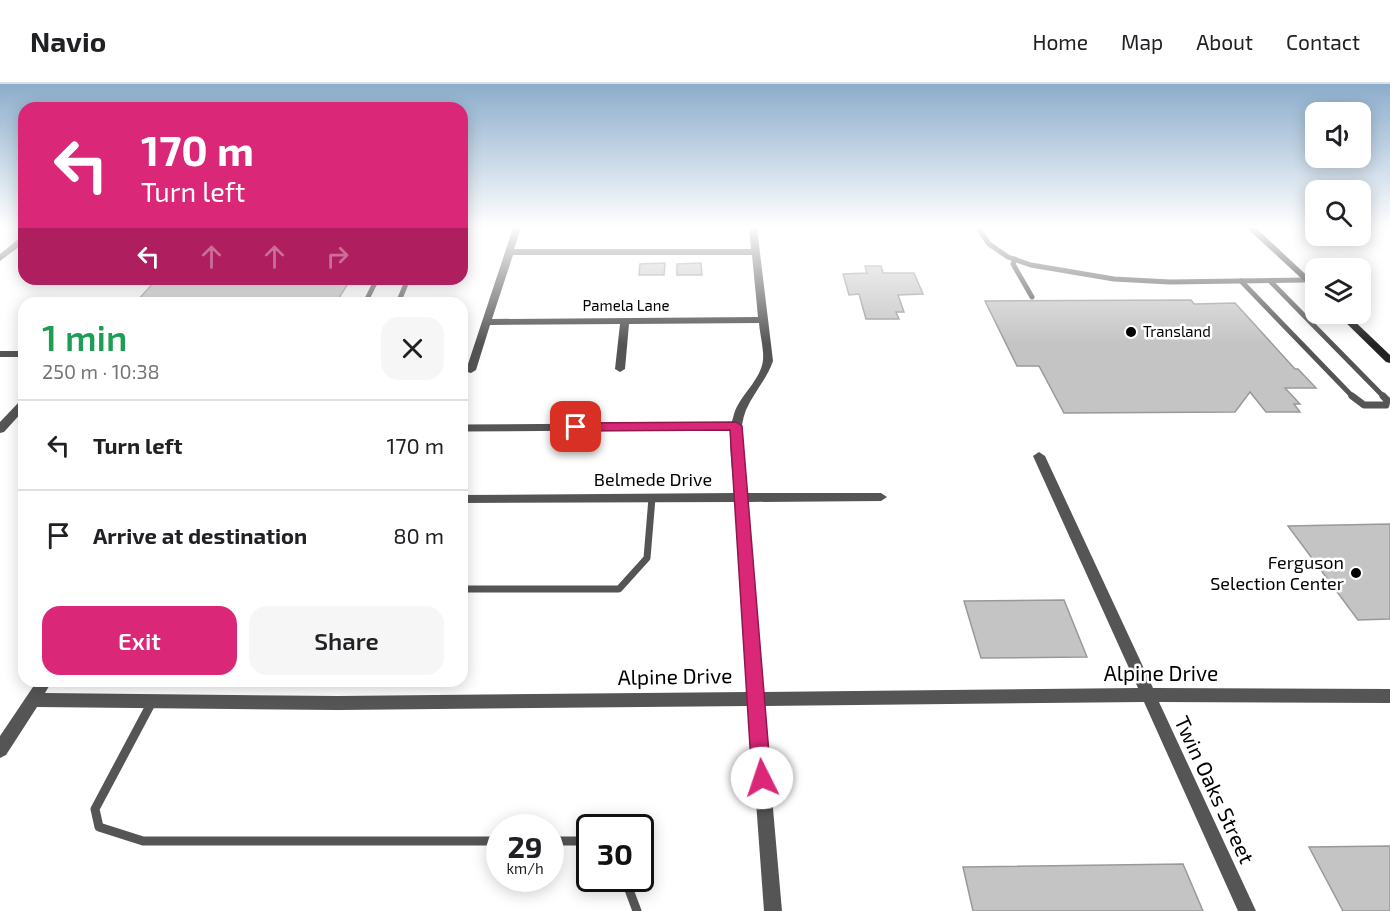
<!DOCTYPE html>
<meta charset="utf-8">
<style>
body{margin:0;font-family:"Exo 2",sans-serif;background:#f6f6f6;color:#202124;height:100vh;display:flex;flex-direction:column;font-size:22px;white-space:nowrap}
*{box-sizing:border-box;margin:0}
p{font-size:20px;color:#757577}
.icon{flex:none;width:33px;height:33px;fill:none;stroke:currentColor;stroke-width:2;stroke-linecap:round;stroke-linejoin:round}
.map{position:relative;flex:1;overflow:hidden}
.panel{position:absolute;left:18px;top:213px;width:450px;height:390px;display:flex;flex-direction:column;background:#fff;border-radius:18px;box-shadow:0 3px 15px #0003}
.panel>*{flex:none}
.top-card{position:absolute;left:18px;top:18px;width:450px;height:183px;border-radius:18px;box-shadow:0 3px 15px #0003;background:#db2777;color:#fff;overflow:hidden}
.tools{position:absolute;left:1305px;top:18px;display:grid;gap:12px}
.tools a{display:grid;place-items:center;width:66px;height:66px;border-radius:12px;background:#fff;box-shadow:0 3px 15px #0003;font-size:30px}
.speed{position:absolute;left:486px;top:730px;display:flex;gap:12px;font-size:30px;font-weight:700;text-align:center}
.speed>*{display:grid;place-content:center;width:78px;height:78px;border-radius:50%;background:#fff;box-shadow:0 3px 15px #0003;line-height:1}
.speed small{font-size:15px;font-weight:400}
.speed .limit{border:3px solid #111;border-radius:9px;background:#fff;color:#111}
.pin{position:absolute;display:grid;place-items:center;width:51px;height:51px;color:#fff;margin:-26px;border-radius:12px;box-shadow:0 3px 9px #0006}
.me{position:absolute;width:66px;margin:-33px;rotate:356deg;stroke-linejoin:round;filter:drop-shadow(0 0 4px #0008)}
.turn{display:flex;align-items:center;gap:21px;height:126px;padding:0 24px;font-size:27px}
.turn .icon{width:78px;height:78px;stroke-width:2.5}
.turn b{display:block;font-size:42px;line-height:51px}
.lanes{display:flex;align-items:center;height:57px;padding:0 24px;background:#0003;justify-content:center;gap:30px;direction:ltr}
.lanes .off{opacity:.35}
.round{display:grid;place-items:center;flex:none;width:63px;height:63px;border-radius:18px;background:#f6f6f6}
.summary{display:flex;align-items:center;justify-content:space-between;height:102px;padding:0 24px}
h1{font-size:36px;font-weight:600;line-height:45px;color:#1e9e55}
.primary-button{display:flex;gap:12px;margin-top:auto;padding:12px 24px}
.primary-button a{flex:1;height:69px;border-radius:18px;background:#db2777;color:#fff;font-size:24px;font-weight:600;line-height:69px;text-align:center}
.primary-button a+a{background:#f6f6f6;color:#202124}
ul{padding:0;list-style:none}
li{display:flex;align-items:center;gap:18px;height:90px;padding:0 24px;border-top:2px solid #e0e0e0}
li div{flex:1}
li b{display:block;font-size:22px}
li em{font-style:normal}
header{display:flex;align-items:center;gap:36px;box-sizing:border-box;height:84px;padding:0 30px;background:#fff;border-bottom:2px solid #e0e0e0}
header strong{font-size:28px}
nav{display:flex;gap:33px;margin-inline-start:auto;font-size:21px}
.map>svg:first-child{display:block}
.building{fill:#c4c4c4;stroke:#999;stroke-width:1.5}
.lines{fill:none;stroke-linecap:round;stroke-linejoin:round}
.lane-far2{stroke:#555;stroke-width:5}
.lane-far1{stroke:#555;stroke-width:7}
.lane{stroke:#555;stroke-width:9}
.street{fill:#555;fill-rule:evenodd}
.secondary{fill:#222;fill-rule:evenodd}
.route{fill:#db2777;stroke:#8e194d;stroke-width:1.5}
.poi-dot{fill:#000;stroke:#fff;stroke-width:2}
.labels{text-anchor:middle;stroke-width:5;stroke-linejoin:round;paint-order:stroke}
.far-street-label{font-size:15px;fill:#000;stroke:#fff}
.far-poi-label{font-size:15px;fill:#000;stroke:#fff;text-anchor:start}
.street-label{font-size:18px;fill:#000;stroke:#fff}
.poi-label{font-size:18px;fill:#000;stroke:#fff;text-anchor:end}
.near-street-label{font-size:21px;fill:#000;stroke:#fff}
</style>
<header>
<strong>Navio</strong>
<nav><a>Home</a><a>Map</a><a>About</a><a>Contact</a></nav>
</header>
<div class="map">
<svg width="1390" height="827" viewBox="0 0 1390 827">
<rect width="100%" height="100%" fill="#fff"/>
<g class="building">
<path d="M665,179l-1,12h-25l1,-11z"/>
<path d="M701,179l1,12h-25v-11z"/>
<path d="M865,182h16l2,7h31l9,21 -25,1 6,17h-8l3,7h-33l-7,-25 -10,1 -6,-21 24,-1z"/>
<path d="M157,195h194l-14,22 -19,-1 -1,3h-182z"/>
<path d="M1191,216l3,4 41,-1 60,66h3l18,19h-31l15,16h-6l6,8h-34l-16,-20 -15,20 -171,1 -25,-47h-22l-32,-65z"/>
<path d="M1390,440v95l-32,1 -70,-94z"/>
<path d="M1064,516l23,57 -106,1 -17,-57z"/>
<path d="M1390,762v65h-47l-34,-64z"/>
<path d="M1183,780l20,47h-230l-10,-44z"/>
</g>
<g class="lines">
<g class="lane-far2">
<path d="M978,144l11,16 19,13 23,8 83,14 56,3 136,-2"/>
<path d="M1015,175l-2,5 19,33"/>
<path d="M1241,197l113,117"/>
<path d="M1270,197l115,117"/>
<path d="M365,219l12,-24"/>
<path d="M398,219l10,-24"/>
</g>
<g class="lane-far1">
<path d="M1352,312l12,9h22l1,-5 -4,-4"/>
<path d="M462,344l274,-2"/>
<path d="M462,505h157l28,-31 5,-60"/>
</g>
<g class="lane">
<path d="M153,616l-58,109 4,18 44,14h357"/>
<path d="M550,757h40"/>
<path d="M625,795l12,32"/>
</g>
<g class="street">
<path d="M513,144h8l-7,21h237l-2,-21h8l16,133c-6,18 -19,31 -27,49 -10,25 -2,57 0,83h135l6,4 -6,4 -134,1 16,190 375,-4 -105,-232 6,-4 6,4 108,232 237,1v14l-231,-1 97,209h-18l-94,-209 -380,4 18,205h-18l-15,-205 -411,4 -301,-3 -31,48 -6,3v-22l37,-55h15l-7,12 293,3 410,-4 -13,-190 -273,1v-8l272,-2c-1,-25 -8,-55 0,-79 6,-19 27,-34 29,-54 1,-11 -3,-25 -4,-37l-130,1 -4,45 -5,3 -5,-3 5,-45 -130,1 -14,45 -5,3 -4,-1 -1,-2zM513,171h239l6,62 -266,2z"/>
<path d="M21,153h3v6l-24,18v-7z"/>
<rect x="0" y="267" width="24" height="6"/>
<path d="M24,316v10l-20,22 -4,1v-11l20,-21z"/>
</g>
<g class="secondary">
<path d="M1247,144h9l60,56v8z"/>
<path d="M1337,230h10l43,41v8l-4,-1z"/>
</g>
</g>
<linearGradient id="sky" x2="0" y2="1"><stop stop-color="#8cadcc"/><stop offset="0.55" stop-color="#fff"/><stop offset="1" stop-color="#fff" stop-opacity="0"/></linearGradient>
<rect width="1390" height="260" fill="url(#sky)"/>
<path class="route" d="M736,338l6,4 29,352 -3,6 -6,3 -7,-3 -3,-6 -22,-348 -154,1 -6,-4 6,-4z"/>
<g class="poi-dot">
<circle cx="1131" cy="248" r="6"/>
<circle cx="1356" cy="489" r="6"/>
</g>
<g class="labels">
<g class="far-street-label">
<text x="626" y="227">Pamela Lane</text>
</g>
<g class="far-poi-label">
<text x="1143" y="253">Transland</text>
</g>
<g class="street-label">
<text x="653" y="402">Belmede Drive</text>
</g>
<g class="poi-label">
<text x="1344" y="485">Ferguson<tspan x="1344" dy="21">Selection Center</tspan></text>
</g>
<g class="near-street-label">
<text x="1161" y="597">Alpine Drive</text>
<text transform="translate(675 593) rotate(-1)" y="7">Alpine Drive</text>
<text transform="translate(1214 706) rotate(65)" y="7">Twin Oaks Street</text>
</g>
</g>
</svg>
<div class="tools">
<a><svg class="icon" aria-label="sound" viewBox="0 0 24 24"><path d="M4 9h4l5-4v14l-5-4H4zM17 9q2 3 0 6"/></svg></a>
<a><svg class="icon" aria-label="search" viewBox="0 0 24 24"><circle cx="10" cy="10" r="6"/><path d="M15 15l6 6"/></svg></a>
<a><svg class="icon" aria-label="layers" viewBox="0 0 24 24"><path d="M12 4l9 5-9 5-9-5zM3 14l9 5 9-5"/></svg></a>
</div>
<div class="speed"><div>29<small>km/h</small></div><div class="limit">30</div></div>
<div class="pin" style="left:576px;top:343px;background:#d93025"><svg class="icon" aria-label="arrive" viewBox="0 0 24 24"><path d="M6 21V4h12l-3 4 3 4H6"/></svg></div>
<svg class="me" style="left:762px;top:694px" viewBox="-20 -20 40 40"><circle r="19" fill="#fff"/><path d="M0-13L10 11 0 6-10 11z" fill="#db2777"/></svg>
<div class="top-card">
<div class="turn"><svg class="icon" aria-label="left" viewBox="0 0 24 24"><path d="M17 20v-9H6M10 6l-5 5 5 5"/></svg><div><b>170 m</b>Turn left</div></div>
<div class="lanes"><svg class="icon" aria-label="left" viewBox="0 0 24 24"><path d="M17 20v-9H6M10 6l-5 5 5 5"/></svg><svg class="icon off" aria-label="ahead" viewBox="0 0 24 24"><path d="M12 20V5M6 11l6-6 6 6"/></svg><svg class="icon off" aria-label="ahead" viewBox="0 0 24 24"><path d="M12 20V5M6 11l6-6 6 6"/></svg><svg class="icon off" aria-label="right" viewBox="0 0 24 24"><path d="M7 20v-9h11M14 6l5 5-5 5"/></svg></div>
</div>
<section class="panel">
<div class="summary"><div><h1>1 min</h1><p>250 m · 10:38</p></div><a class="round"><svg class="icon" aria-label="close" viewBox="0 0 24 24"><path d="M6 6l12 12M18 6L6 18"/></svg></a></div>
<ul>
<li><svg class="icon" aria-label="left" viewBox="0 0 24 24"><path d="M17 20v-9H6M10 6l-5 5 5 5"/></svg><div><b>Turn left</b></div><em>170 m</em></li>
<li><svg class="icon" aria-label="arrive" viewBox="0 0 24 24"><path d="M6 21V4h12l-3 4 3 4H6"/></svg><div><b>Arrive at destination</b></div><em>80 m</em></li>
</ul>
<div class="primary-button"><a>Exit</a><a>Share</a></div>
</section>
</div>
